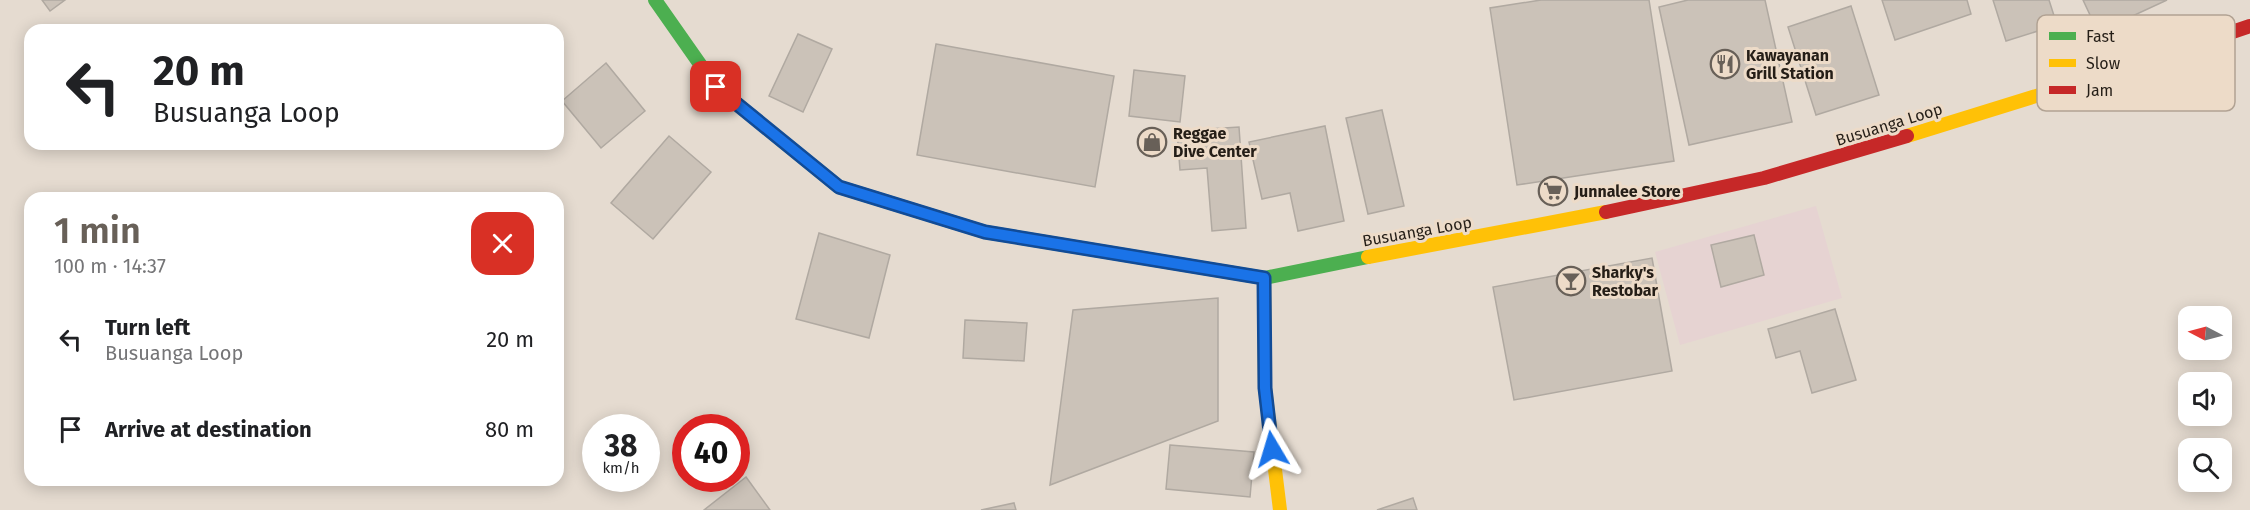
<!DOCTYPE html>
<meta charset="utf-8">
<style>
body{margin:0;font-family:"Fira Sans",sans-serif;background:#f2f2f2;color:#202124;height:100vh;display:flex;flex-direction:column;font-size:22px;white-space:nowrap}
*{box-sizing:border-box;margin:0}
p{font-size:20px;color:#757577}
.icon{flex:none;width:33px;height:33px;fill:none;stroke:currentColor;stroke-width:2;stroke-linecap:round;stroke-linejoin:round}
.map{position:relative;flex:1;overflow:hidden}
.sheet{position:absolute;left:24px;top:192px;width:540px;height:294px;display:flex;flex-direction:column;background:#fff;border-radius:18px;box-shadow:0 3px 15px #0003}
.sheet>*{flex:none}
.guide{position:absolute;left:24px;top:24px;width:540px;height:126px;border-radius:18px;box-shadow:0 3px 15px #0003;background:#fff;color:#202124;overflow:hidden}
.needle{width:39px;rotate:276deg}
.buttons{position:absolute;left:2178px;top:306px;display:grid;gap:12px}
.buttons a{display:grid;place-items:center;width:54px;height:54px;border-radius:12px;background:#fff;box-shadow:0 3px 15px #0003;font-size:30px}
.speed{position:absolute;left:582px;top:414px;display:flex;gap:12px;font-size:30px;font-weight:700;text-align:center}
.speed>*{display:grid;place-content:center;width:78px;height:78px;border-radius:50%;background:#fff;box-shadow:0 3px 15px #0003;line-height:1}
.speed small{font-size:15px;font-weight:400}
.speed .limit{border:9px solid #d22;background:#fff;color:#111}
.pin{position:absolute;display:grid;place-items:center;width:51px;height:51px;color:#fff;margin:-26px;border-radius:12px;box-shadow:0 3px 9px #0006}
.me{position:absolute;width:66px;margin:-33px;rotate:353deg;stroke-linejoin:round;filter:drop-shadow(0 0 4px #0008)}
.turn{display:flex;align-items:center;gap:21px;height:126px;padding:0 30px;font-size:27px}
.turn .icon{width:78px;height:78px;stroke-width:2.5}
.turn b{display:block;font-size:42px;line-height:51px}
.round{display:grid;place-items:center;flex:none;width:63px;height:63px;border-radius:18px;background:#f2f2f2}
.overview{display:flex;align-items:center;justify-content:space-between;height:102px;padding:0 30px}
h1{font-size:36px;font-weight:600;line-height:45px;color:#686058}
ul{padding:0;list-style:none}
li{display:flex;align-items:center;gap:18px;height:90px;padding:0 30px}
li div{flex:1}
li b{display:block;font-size:22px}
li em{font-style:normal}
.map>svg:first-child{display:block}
.commercial{fill:#e6d3d2}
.building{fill:#cbc2b8;stroke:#b0a9a1;stroke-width:1.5}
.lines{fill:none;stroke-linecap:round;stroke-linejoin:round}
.fast{stroke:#4caf50;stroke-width:14}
.slow{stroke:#ffc107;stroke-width:14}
.jam{stroke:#c62828;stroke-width:14}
.route-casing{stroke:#114b97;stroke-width:15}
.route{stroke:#1a73e8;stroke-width:10}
.labels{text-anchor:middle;stroke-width:6;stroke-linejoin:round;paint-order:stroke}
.poi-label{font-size:16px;font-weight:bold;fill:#251e17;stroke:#eddbc8;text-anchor:start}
.street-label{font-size:16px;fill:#251e17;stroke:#eddbc8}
.key{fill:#eddbc8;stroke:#b1a293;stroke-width:1.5}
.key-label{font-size:16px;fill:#251e17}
</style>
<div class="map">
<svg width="2250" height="510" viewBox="0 0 2250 510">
<rect width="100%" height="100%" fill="#e5dbd0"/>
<path class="commercial" d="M1816,206l26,92 -162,47 -25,-93z"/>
<g class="building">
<path d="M42,0h23l-15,11z"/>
<path d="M1541,0h108l25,161 -157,24 -27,-177z"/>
<path d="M1688,0h77l27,122 -103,23 -30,-138z"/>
<path d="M1882,0h85l4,14 -76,26z"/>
<path d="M1993,0h56l8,25 -51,16z"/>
<path d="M2083,0h84l-69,32z"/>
<path d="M1851,6l28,89 -63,20 -28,-88z"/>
<path d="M798,34l34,15 -29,63 -34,-16z"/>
<path d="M936,44l178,32 -19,111 -178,-32z"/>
<path d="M606,63l39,48 -44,37 -39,-47z"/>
<path d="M1134,70l51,6 -5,46 -51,-6z"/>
<path d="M1382,110l22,96 -36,8 -22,-96z"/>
<path d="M1325,126l19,95 -46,10 -8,-38 -28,6 -13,-57z"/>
<path d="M1239,127l7,101 -34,3 -5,-63 -27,2 -3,-39z"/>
<path d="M669,136l42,36 -58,67 -42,-36z"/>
<path d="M819,233l71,22 -21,83 -73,-19z"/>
<path d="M1754,235l10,40 -43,12 -10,-42z"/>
<path d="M1652,258l20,113 -158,29 -21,-113z"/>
<path d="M1218,298v123l-168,64 23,-175z"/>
<path d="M1835,309l21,71 -44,13 -12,-42 -24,7 -8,-29z"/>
<path d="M965,320l62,3 -3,38 -61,-3z"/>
<path d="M1170,445l84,7 -4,45 -84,-8z"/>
<path d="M746,477l24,33h-66z"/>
<path d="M1413,498l4,12h-40z"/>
<path d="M1014,503l2,7h-35z"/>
</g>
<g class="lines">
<path class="fast" d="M655,0l61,87 123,100 146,45 279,46 104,-21"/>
<g class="slow">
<path d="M1907,136l213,-66"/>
<path d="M1368,257l238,-45"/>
<path d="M1264,278l1,110 15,122"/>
</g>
<g class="jam">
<path d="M2120,70l130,-44"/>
<path d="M1606,212l158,-34 143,-42"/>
</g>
</g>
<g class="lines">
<g class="route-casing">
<path id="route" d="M716,87l123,100 146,45 279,46 1,110 7,61"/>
</g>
<use href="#route" class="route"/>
</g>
<defs>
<g id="restaurant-ring" transform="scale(1.5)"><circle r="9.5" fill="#eddbc8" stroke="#686058" stroke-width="1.5"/><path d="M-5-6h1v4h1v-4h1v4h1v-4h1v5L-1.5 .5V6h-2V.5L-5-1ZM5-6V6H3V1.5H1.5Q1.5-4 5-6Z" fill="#686058"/></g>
<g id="shop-ring" transform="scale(1.5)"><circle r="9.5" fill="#eddbc8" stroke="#686058" stroke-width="1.5"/><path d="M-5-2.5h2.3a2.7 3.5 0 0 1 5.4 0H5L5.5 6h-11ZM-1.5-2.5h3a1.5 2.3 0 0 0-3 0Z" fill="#686058"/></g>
<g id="supermarket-ring" transform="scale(1.5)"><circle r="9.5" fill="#eddbc8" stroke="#686058" stroke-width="1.5"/><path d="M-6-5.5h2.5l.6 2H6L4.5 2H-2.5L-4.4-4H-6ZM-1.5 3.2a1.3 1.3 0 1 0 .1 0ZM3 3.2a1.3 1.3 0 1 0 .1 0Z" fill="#686058"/></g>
<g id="bar-ring" transform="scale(1.5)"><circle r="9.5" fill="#eddbc8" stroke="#686058" stroke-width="1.5"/><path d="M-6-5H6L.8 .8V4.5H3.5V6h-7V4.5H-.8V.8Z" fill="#686058"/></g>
</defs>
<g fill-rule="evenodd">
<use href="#restaurant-ring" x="1725" y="64"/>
<use href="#shop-ring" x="1152" y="142"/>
<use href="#supermarket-ring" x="1553" y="191"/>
<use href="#bar-ring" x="1571" y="281"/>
</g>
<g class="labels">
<g class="poi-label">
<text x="1746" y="61">Kawayanan<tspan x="1746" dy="18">Grill Station</tspan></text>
<text x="1173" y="139">Reggae<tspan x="1173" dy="18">Dive Center</tspan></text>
<text x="1574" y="197">Junnalee Store</text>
<text x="1592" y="278">Sharky's<tspan x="1592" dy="18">Restobar</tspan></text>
</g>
<g class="street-label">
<text transform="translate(1889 124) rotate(-17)" y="6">Busuanga Loop</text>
<text transform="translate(1417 231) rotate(-10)" y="6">Busuanga Loop</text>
</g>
</g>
<rect x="2037" y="15" width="198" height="96" rx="9" class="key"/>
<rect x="2049" y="32" width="27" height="8" fill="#4caf50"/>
<rect x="2049" y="59" width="27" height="8" fill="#ffc107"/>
<rect x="2049" y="86" width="27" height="8" fill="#c62828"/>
<g class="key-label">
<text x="2086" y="42">Fast</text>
<text x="2086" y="69">Slow</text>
<text x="2086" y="96">Jam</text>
</g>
</svg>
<div class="buttons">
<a><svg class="needle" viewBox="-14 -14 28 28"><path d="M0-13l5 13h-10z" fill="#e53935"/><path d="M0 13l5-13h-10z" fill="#757577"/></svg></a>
<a><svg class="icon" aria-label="sound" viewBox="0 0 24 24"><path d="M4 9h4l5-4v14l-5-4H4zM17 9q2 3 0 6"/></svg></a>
<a><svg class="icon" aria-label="search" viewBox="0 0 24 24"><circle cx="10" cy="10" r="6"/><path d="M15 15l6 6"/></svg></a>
</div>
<div class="speed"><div>38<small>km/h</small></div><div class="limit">40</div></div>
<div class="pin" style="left:716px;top:87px;background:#d93025"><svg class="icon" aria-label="arrive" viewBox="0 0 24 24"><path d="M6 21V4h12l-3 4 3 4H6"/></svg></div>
<svg class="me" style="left:1272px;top:449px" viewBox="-20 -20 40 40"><path d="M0-17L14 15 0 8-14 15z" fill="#1a73e8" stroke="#fff" stroke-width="4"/></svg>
<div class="guide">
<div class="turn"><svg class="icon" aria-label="left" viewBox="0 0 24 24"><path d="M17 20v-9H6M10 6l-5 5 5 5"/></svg><div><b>20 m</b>Busuanga Loop</div></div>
</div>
<section class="sheet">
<div class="overview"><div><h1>1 min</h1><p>100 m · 14:37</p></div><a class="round" style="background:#d93025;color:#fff"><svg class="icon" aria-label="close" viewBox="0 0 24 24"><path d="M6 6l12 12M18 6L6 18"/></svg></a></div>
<ul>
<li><svg class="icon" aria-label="left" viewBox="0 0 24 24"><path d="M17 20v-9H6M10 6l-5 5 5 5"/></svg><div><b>Turn left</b><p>Busuanga Loop</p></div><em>20 m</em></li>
<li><svg class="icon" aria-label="arrive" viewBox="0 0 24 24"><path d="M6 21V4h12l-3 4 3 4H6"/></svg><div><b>Arrive at destination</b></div><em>80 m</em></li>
</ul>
</section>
</div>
